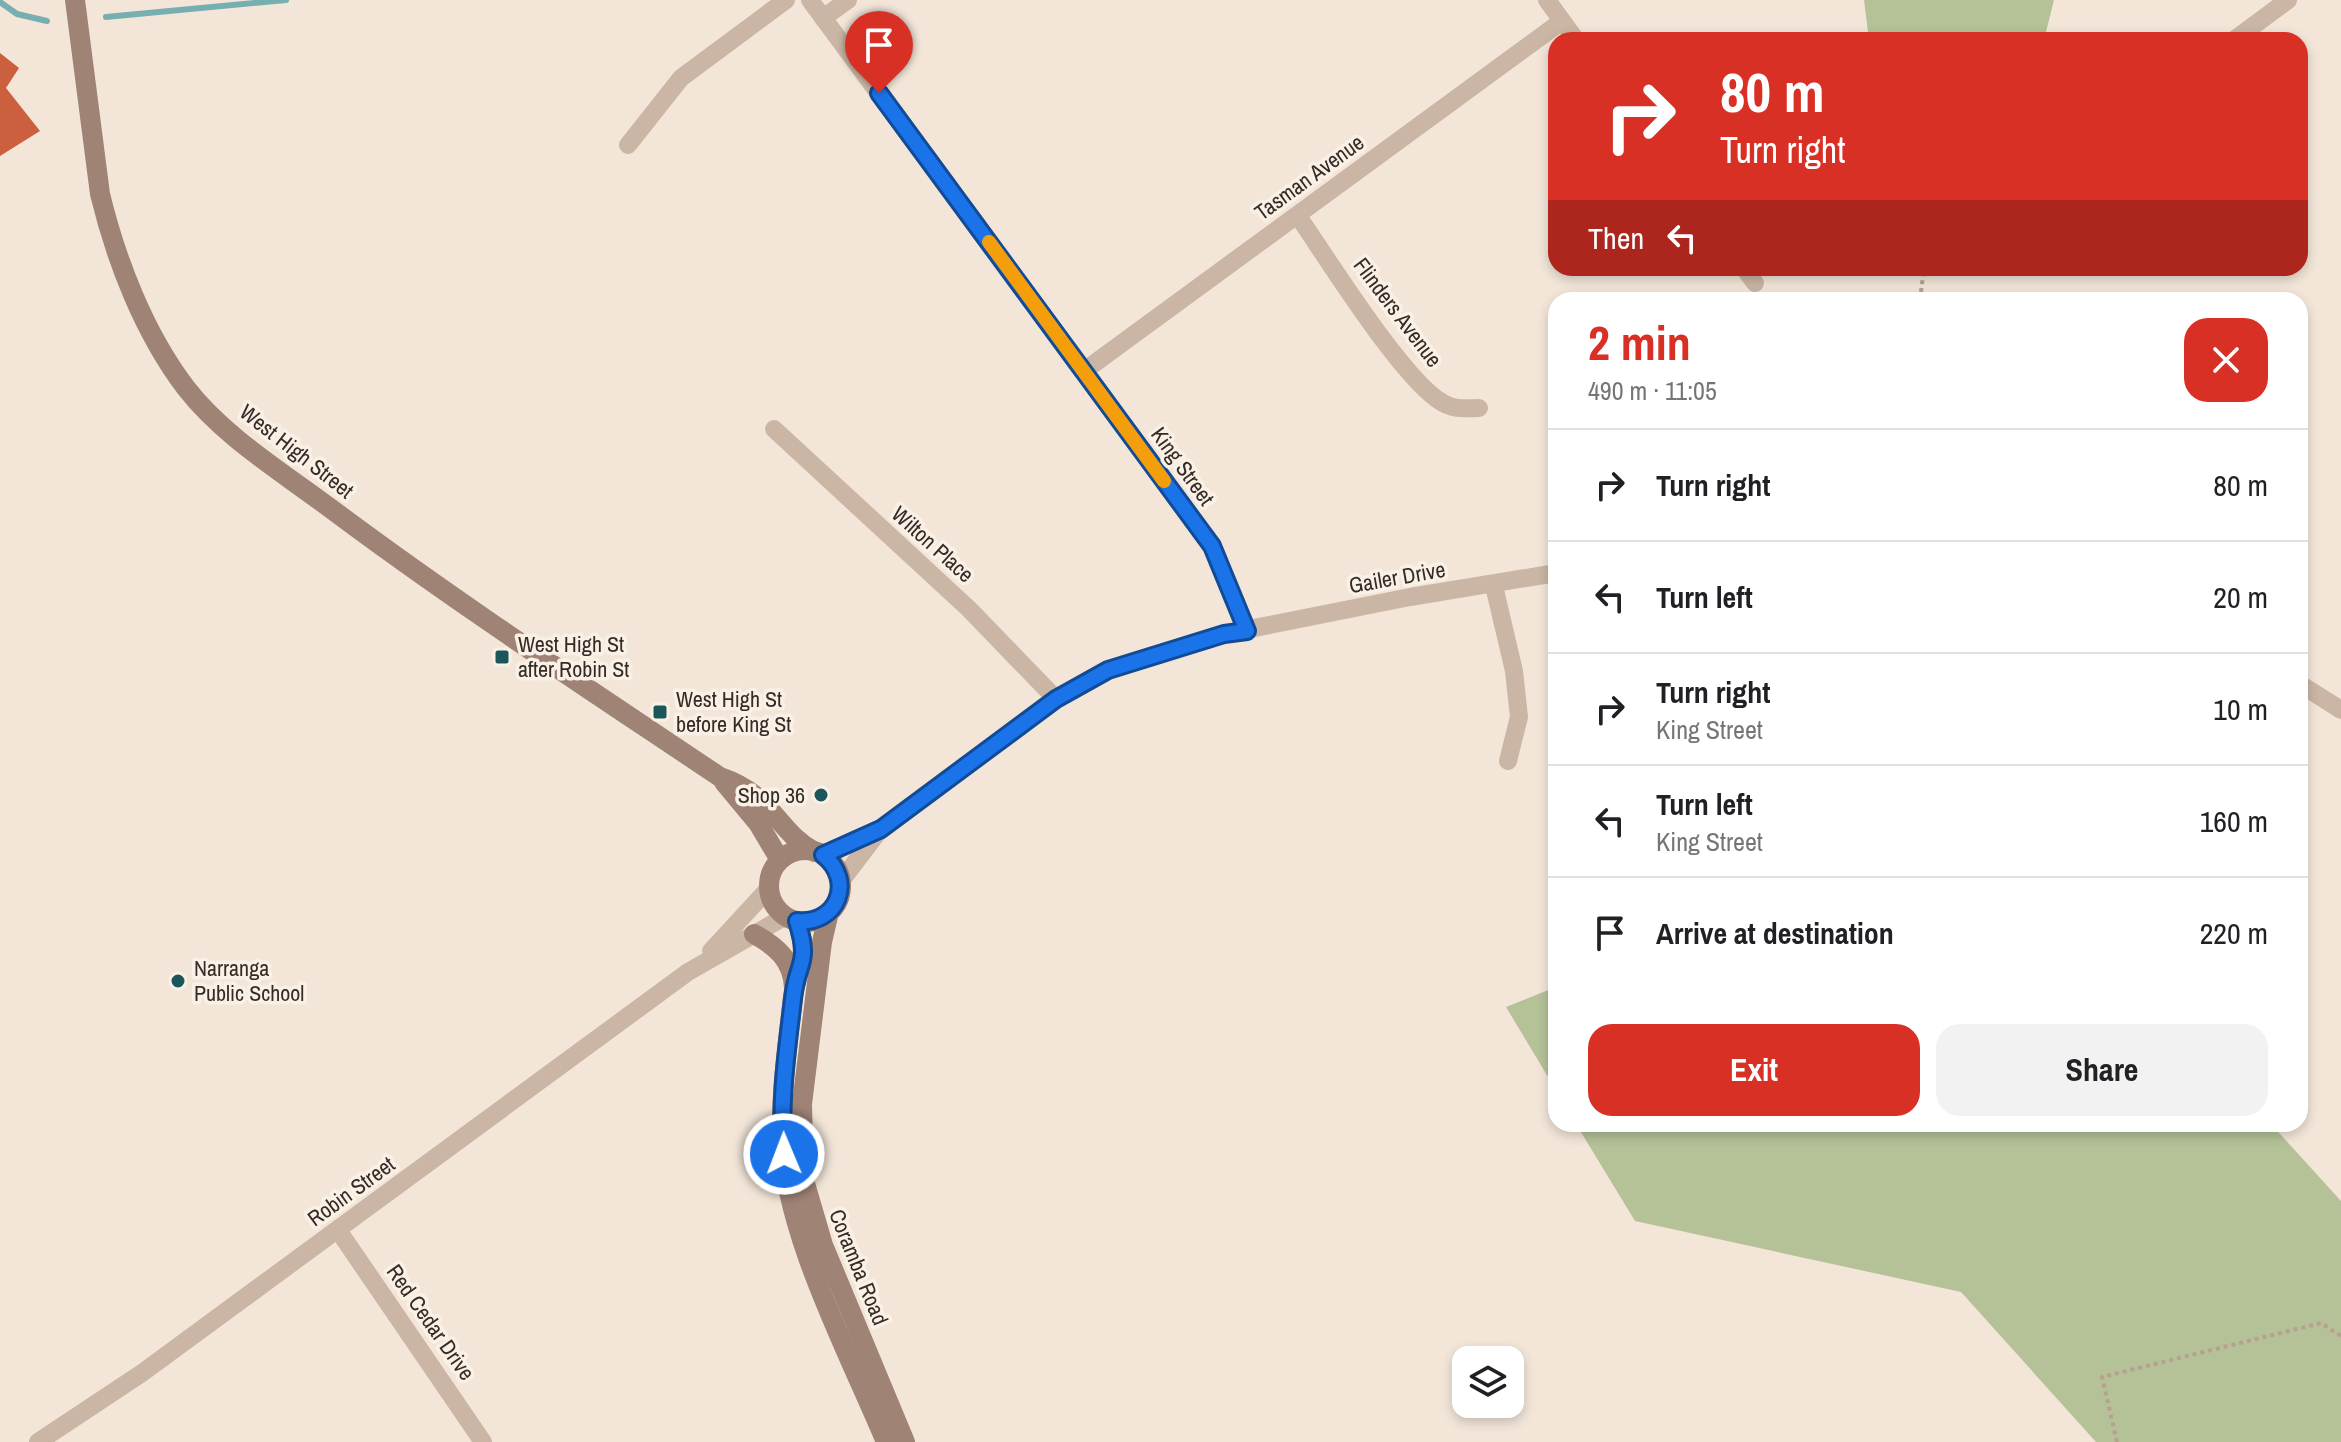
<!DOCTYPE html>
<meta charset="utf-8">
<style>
body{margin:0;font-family:"Archivo Narrow",sans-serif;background:#f2f2f2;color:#202124;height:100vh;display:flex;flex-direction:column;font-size:30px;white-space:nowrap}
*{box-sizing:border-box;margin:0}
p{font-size:26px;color:#757577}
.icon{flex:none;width:44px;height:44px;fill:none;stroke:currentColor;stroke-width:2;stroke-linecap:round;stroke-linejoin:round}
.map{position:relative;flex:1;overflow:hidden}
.panel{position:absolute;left:1548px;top:292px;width:760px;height:840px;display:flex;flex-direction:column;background:#fff;border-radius:24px;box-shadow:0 4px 12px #0003}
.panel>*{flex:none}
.hud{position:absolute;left:1548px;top:32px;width:760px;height:244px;border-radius:24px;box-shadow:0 4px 12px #0003;background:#d93025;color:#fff;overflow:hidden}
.controls{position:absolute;left:1452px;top:1346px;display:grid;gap:16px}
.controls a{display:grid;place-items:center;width:72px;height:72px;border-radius:16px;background:#fff;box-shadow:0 4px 12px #0003;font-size:40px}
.pin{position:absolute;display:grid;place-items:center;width:68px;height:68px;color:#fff;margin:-82px -34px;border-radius:50% 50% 50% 0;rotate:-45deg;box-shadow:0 0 8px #0007}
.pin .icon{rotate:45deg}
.me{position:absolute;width:88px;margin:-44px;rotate:359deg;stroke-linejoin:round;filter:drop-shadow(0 0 6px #0008)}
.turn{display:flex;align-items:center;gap:28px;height:168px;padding:0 40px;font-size:36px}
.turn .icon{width:104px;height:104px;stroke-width:2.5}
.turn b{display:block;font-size:56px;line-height:68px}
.then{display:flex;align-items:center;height:76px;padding:0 40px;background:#0003;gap:16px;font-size:30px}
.round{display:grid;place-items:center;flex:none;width:84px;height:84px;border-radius:24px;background:#f2f2f2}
.headline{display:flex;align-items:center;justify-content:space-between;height:136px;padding:0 40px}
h1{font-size:48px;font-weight:800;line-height:60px;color:#d93025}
.cta{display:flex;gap:16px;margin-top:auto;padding:16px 40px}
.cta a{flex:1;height:92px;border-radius:24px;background:#d93025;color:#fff;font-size:32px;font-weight:800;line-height:92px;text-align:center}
.cta a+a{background:#f2f2f2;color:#202124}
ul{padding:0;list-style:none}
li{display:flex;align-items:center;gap:24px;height:112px;padding:0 40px;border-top:2px solid #e0e0e0}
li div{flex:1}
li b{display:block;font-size:30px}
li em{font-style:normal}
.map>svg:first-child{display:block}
.green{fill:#b5c298}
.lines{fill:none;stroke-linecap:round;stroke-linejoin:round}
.stream{stroke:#77afb1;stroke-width:6}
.building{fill:#cc5f3e}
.path{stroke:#b7a08f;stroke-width:4;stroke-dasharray:4 4;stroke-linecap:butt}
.street{stroke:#cbb6a5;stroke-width:18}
.secondary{stroke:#9f8476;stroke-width:20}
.route-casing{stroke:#114b97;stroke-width:20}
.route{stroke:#1a73e8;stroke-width:14}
.slow{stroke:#f59e0b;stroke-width:14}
.poi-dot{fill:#1a565a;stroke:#faf1e6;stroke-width:3}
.labels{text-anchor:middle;stroke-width:7;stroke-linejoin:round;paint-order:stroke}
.street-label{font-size:22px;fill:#362b26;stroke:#faf1e6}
.poi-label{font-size:22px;fill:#362b26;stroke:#faf1e6;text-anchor:start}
</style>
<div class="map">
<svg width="2341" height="1442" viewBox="0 0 2341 1442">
<rect width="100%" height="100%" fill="#f3e6d9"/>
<g class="green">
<path d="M1864,0h190l-10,40h-175z"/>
<path d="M1556,987v103l-50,-83z"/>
<path d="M1576,1124h695l70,77v241h-245l-135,-150 -326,-71z"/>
</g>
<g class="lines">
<g class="stream">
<path d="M0,2l17,12 30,7"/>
<path d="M106,17l180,-17"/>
</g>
</g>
<path class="building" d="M0,53l19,15 -13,20 34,43 -40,25z"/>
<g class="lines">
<g class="path">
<path d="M1920,300l4,-32"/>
<path d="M2117,1442l-15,-65 219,-54 20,13"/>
</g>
<g class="street">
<path d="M810,0l402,546 35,85"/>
<path d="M1547,0l29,40"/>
<path d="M823,18l25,-18"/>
<path d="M2234,40l54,-40"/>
<path d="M628,145l53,-67 105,-78"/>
<path d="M1298,216c29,42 106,166 145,187 12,7 23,5 36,5"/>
<path d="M1744,268l11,15"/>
<path d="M1084,371l478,-350"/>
<path d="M774,429l195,180 87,90"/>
<path d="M1494,586l20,85 5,46 -11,44"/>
<path d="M2300,684l41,26"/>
<path d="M823,855l58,-26 175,-130 52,-29 116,-36 186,-37 146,-24"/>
<path d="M841,881l38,-50"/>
<path d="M711,951l58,-63"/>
<path d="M338,1230l145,212"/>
<path d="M38,1442l104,-69 546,-401 98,-56"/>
</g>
<g class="secondary">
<path d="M75,0l25,194c16,66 44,139 86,194 37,48 96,84 144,120 127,95 259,181 390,269 54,18 56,54 95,75"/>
<path d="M724,782l34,41 22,37"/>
<circle cx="805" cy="886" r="36"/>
<path d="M829,912l-7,30 -20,162 2,76 19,65 82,197"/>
<path d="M797,921c13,40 1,40 -4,76 -5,46 -12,93 -11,140 2,95 67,216 104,305"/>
<path d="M754,934c22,12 39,26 40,54"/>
</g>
</g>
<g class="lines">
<g class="route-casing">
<path id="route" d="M784,1154c-5,-52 3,-104 9,-155 4,-39 18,-34 4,-78 41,4 58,-41 26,-66l58,-26 175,-130 52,-29 116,-36 23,-3 -35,-85 -333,-453"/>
</g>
<use href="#route" class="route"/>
<path class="slow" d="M989,242l175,239"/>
</g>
<g class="poi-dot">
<rect x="494" y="649" width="16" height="16" rx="4"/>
<rect x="652" y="704" width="16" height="16" rx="4"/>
<circle cx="821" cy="795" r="8"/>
<circle cx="178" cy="981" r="8"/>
</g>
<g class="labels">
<g class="street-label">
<text transform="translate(1309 177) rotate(-36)" y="8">Tasman Avenue</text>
<text transform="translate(1398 312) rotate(53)" y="8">Flinders Avenue</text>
<text transform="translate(297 451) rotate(38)" y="8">West High Street</text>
<text transform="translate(1183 466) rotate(54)" y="8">King Street</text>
<text transform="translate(933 544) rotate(42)" y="8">Wilton Place</text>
<text transform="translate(1397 577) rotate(-10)" y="8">Gailer Drive</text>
<text transform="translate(351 1191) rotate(-36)" y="8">Robin Street</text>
<text transform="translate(859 1267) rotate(68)" y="8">Coramba Road</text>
<text transform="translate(431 1322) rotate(55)" y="8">Red Cedar Drive</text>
</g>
<g class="poi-label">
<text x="518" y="652">West High St<tspan x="518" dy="25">after Robin St</tspan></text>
<text x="676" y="707">West High St<tspan x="676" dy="25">before King St</tspan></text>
<text x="805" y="803" text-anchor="end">Shop 36</text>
<text x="194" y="976">Narranga<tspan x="194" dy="25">Public School</tspan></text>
</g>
</g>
</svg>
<div class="controls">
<a><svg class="icon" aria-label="layers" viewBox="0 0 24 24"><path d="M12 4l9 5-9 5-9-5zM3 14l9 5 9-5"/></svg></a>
</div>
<div class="pin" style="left:879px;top:93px;background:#d93025"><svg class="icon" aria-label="arrive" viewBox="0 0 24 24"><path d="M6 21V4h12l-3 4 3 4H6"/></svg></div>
<svg class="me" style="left:784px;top:1154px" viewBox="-20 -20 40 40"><circle r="17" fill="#1a73e8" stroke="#fff" stroke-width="3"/><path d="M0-11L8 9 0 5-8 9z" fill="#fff"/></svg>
<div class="hud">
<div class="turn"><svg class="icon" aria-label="right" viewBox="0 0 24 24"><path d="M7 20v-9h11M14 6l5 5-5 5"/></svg><div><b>80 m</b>Turn right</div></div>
<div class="then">Then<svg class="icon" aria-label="left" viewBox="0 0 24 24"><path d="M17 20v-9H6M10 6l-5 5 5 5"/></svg></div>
</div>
<section class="panel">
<div class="headline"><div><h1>2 min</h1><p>490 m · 11:05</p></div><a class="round" style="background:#d93025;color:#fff"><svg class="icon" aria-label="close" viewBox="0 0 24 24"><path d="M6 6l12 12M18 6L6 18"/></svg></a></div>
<ul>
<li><svg class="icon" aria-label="right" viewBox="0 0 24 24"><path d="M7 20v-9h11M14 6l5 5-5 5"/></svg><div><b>Turn right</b></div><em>80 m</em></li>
<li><svg class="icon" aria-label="left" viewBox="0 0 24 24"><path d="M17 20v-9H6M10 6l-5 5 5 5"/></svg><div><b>Turn left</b></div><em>20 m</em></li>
<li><svg class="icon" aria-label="right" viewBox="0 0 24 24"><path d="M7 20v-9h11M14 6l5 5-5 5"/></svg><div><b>Turn right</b><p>King Street</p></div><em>10 m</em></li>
<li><svg class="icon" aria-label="left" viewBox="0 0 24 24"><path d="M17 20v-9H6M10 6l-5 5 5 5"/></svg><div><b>Turn left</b><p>King Street</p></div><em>160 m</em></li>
<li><svg class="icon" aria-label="arrive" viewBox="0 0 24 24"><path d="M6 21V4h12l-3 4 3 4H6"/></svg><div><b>Arrive at destination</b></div><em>220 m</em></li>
</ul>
<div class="cta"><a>Exit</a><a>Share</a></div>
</section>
</div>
